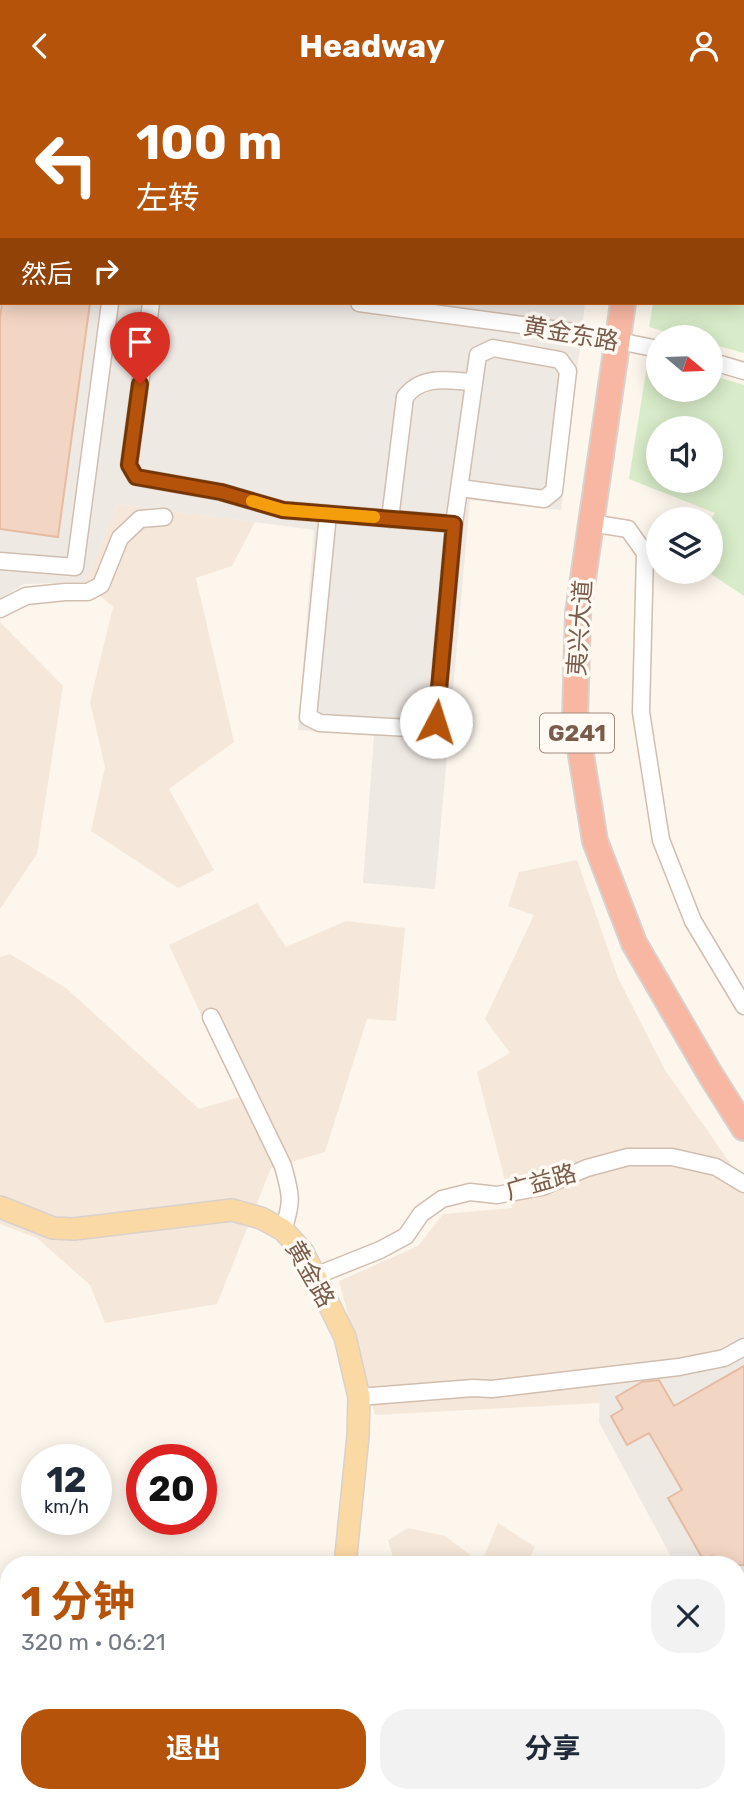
<!DOCTYPE html>
<html lang="zh">
<meta charset="utf-8">
<style>
body{margin:0;font-family:Rubik,"Noto Sans SC",sans-serif;background:#f2f2f3;color:#1f2937;height:100vh;display:flex;flex-direction:column;font-size:26px;white-space:nowrap}
*{box-sizing:border-box;margin:0}
p{font-size:23px;color:#747a83}
.icon{flex:none;width:38px;height:38px;fill:none;stroke:currentColor;stroke-width:2;stroke-linecap:round;stroke-linejoin:round}
.map{position:relative;flex:1;overflow:hidden}
.details{position:absolute;left:0px;top:1465px;width:746px;height:247px;display:flex;flex-direction:column;background:#fff;border-radius:28px 28px 0 0;box-shadow:0 4px 18px #0003}
.details>*{flex:none}
.banner{position:absolute;left:0px;top:0px;width:746px;height:214px;box-shadow:0 4px 18px #0003;background:#b45309;color:#fff;overflow:hidden}
.needle{width:46px;rotate:109deg}
.fabs{position:absolute;left:646px;top:234px;display:grid;gap:14px}
.fabs a{display:grid;place-items:center;width:77px;height:77px;border-radius:50%;background:#fff;box-shadow:0 4px 18px #0003;font-size:35px}
.speed{position:absolute;left:21px;top:1353px;display:flex;gap:14px;font-size:35px;font-weight:700;text-align:center}
.speed>*{display:grid;place-content:center;width:91px;height:91px;border-radius:50%;background:#fff;box-shadow:0 4px 18px #0003;line-height:1}
.speed small{font-size:18px;font-weight:400}
.speed .limit{border:10px solid #d22;background:#fff;color:#111}
.pin{position:absolute;display:grid;place-items:center;width:60px;height:60px;color:#fff;margin:-72px -30px;border-radius:50% 50% 50% 0;rotate:-45deg;box-shadow:0 0 7px #0007}
.pin .icon{rotate:45deg}
.me{position:absolute;width:77px;margin:-38px;rotate:5deg;stroke-linejoin:round;filter:drop-shadow(0 0 5px #0008)}
.turn{display:flex;align-items:center;gap:24px;height:147px;padding:0 21px;font-size:32px}
.turn .icon{width:91px;height:91px;stroke-width:2.5}
.turn b{display:block;font-size:49px;line-height:60px}
.then{display:flex;align-items:center;height:66px;padding:0 21px;background:#0003;gap:14px;font-size:26px}
.round{display:grid;place-items:center;flex:none;width:74px;height:74px;border-radius:28px;background:#f2f2f3}
.head{display:flex;align-items:center;justify-content:space-between;height:119px;padding:0 21px}
h1{font-size:42px;font-weight:700;line-height:52px;color:#b45309}
.primary-button{display:flex;gap:14px;margin-top:auto;padding:14px 21px}
.primary-button a{flex:1;height:80px;border-radius:28px;background:#b45309;color:#fff;font-size:28px;font-weight:700;line-height:80px;text-align:center}
.primary-button a+a{background:#f2f2f3;color:#1f2937}
header{display:flex;justify-content:space-between;align-items:center;height:91px;padding:0 21px;background:#b45309;color:#fff;font-size:32px;font-weight:700}
.map>svg:first-child{display:block}
.residential{fill:#f5e8da}
.industrial{fill:#efe9e4}
.green{fill:#d8ecc9;fill-rule:evenodd}
.lines{fill:none;stroke-linecap:round;stroke-linejoin:round}
.stream{stroke:#a5d3da;stroke-width:3.5}
.building{fill:#f3d5c3;stroke:#e6bba3;stroke-width:2}
.minor-casing{stroke:#d1beb0;stroke-width:19}
.major-casing{stroke:#dad1cd;stroke-width:24}
.highway-casing{stroke:#dad1cd;stroke-width:28}
.minor{stroke:#fff;stroke-width:16}
.major{stroke:#fbd9a5;stroke-width:21}
.highway{stroke:#f7b7a3;stroke-width:24}
.route-casing{stroke:#753606;stroke-width:18}
.route{stroke:#b45309;stroke-width:12}
.slow{stroke:#f59e0b;stroke-width:12}
.labels{text-anchor:middle;stroke-width:7;stroke-linejoin:round;paint-order:stroke}
.shield{fill:#fffaf3;stroke:#a28b7f;stroke-width:2}
.shield-label{font-size:23px;font-weight:bold;fill:#7a5c4d}
.street-label{font-size:24px;fill:#7a5c4d;stroke:#fffaf3}
</style>
<header><svg class="icon" aria-label="back" viewBox="0 0 24 24"><path d="M15 5l-7 7 7 7"/></svg>Headway<svg class="icon" aria-label="person" viewBox="0 0 24 24"><circle cx="12" cy="8" r="4"/><path d="M4 21q1-7 8-7t8 7"/></svg></header>
<div class="map">
<svg width="744" height="1711" viewBox="0 0 744 1711">
<rect width="100%" height="100%" fill="#fdf6ec"/>
<g class="residential">
<path d="M118,413l137,18 -23,44 -36,12 38,164 -65,47 45,81 -36,18 -87,-57 14,-64 -15,-65 23,-95 -28,-25z"/>
<path d="M0,531l63,64 -26,168 -37,55z"/>
<path d="M577,769l41,118 47,92 79,113v152l-33,18 -112,50 -224,12 -36,-134 79,-35 25,-32 69,-6 -35,-136 33,-19 -25,-34 49,-104 -26,-9 11,-34z"/>
<path d="M257,812l29,44 60,-26 59,7 -9,93 -29,-2 -42,133 -54,16 -54,136 -112,19 -15,-38 -53,-47 -37,-14v-267l10,-3 56,34 133,121 40,-12 -70,-152z"/>
<path d="M498,1432l37,24 -8,17h-155l21,-7 -5,-17 20,-12 37,8 36,27z"/>
<path d="M737,1605l7,4v52l-6,50h-50l-17,-8h66z"/>
</g>
<g class="industrial">
<path d="M0,0h616v2h-614v210h583l-24,207 -91,-10 -35,389 -72,-6 11,-147 -76,-6 16,-200 -196,-26 -33,78 -61,2 -24,15z"/>
<path d="M744,1244v358l-7,-13v-115l-62,-1 -76,-142 2,-56 110,-13z"/>
</g>
<g class="green">
<path d="M681,0h63v262l-33,-9 -1,-6h-22l-39,-11 4,-24h91v-210h-63z"/>
<path d="M648,268l10,2v29h52l1,-15 33,10v211l-36,-24h2l1,-2 10,-8 -10,-10 -1,-32 5,-7 -86,-34zM658,338h52v52h-52z"/>
</g>
<g class="lines">
<g class="stream">
<path d="M498,1703l17,8"/>
<path d="M147,1711l11,-8"/>
</g>
</g>
<g class="building">
<path d="M2,212h88l-32,234 -58,-8v-211z"/>
<path d="M744,1275v199h-27l-5,-9 -8,5 -36,-63 14,-8 -33,-57 -22,12 -16,-29 12,-7 -7,-12 26,-15 17,-2 15,26z"/>
</g>
<g class="lines">
<g class="minor-casing">
<g id="minor">
<path d="M138,2v-2"/>
<path d="M0,189h2"/>
<path d="M151,212l-22,162 7,12 85,15 62,18 171,14"/>
<path d="M359,212l215,29 84,17"/>
<path d="M710,270l34,10"/>
<path d="M328,423l-20,203 12,6 107,6 9,-7 18,-198 24,-169 15,-7 67,12 8,11 -14,120 -10,8 -84,-11"/>
<path d="M390,428l15,-122c17,-23 44,-16 69,-15"/>
<path d="M603,434l25,4 17,24 -4,159 20,128 32,81 51,85"/>
<path d="M0,470l75,6 35,-264"/>
<path d="M0,518l26,-13 39,-4h23l13,-7 19,-47 20,-19 24,-2"/>
<path d="M211,926l72,149c8,29 10,35 0,64"/>
<path d="M315,1185l65,-26 26,-14 15,-22 21,-15 28,-7 27,3 45,-8 45,-19 41,-11h44l44,10 28,17"/>
<path d="M359,1306l114,-9 19,1 187,-22 45,-9 20,-11"/>
<path d="M648,1703l15,8"/>
</g>
</g>
<g class="major-casing">
<g id="major">
<path d="M0,1116l53,21 21,1 158,-19 29,8 22,12 20,22 42,85 14,60 -1,39 -13,129"/>
<path d="M324,1711l1,-8"/>
</g>
</g>
<g class="highway-casing">
<g id="highway">
<path d="M664,2v-2"/>
<path d="M623,212l-45,310 -3,105 20,123 39,102 76,131 34,54"/>
</g>
</g>
<use href="#minor" class="minor"/>
<use href="#major" class="major"/>
<use href="#highway" class="highway"/>
</g>
<g class="lines">
<g class="route-casing">
<path id="route" d="M140,293l-11,81 7,12 85,15 62,18 171,14 -18,198"/>
</g>
<use href="#route" class="route"/>
<path class="slow" d="M252,410l31,9 91,7"/>
</g>
<g class="labels">
<rect class="shield" x="540" y="622.5" width="74" height="39" rx="5"/>
<g class="shield-label">
<text x="577" y="650">G241</text>
</g>
<g class="street-label">
<text transform="translate(571 243) rotate(10)" y="8">黄金东路</text>
<text transform="translate(580 537) rotate(-86)" y="8">夷兴大道</text>
<text transform="translate(541 1091) rotate(-16)" y="8">广益路</text>
<text transform="translate(310 1183) rotate(60)" y="8">黄金路</text>
</g>
</g>
</svg>
<div class="fabs">
<a><svg class="needle" viewBox="-14 -14 28 28"><path d="M0-13l5 13h-10z" fill="#e53935"/><path d="M0 13l5-13h-10z" fill="#747a83"/></svg></a>
<a><svg class="icon" aria-label="sound" viewBox="0 0 24 24"><path d="M4 9h4l5-4v14l-5-4H4zM17 9q2 3 0 6"/></svg></a>
<a><svg class="icon" aria-label="layers" viewBox="0 0 24 24"><path d="M12 4l9 5-9 5-9-5zM3 14l9 5 9-5"/></svg></a>
</div>
<div class="speed"><div>12<small>km/h</small></div><div class="limit">20</div></div>
<div class="pin" style="left:140px;top:293px;background:#d93025"><svg class="icon" aria-label="arrive" viewBox="0 0 24 24"><path d="M6 21V4h12l-3 4 3 4H6"/></svg></div>
<svg class="me" style="left:436px;top:631px" viewBox="-20 -20 40 40"><circle r="19" fill="#fff"/><path d="M0-13L10 11 0 6-10 11z" fill="#b45309"/></svg>
<div class="banner">
<div class="turn"><svg class="icon" aria-label="left" viewBox="0 0 24 24"><path d="M17 20v-9H6M10 6l-5 5 5 5"/></svg><div><b>100 m</b>左转</div></div>
<div class="then">然后<svg class="icon" aria-label="right" viewBox="0 0 24 24"><path d="M7 20v-9h11M14 6l5 5-5 5"/></svg></div>
</div>
<section class="details">
<div class="head"><div><h1>1 分钟</h1><p>320 m · 06:21</p></div><a class="round"><svg class="icon" aria-label="close" viewBox="0 0 24 24"><path d="M6 6l12 12M18 6L6 18"/></svg></a></div>
<div class="primary-button"><a>退出</a><a>分享</a></div>
</section>
</div>
